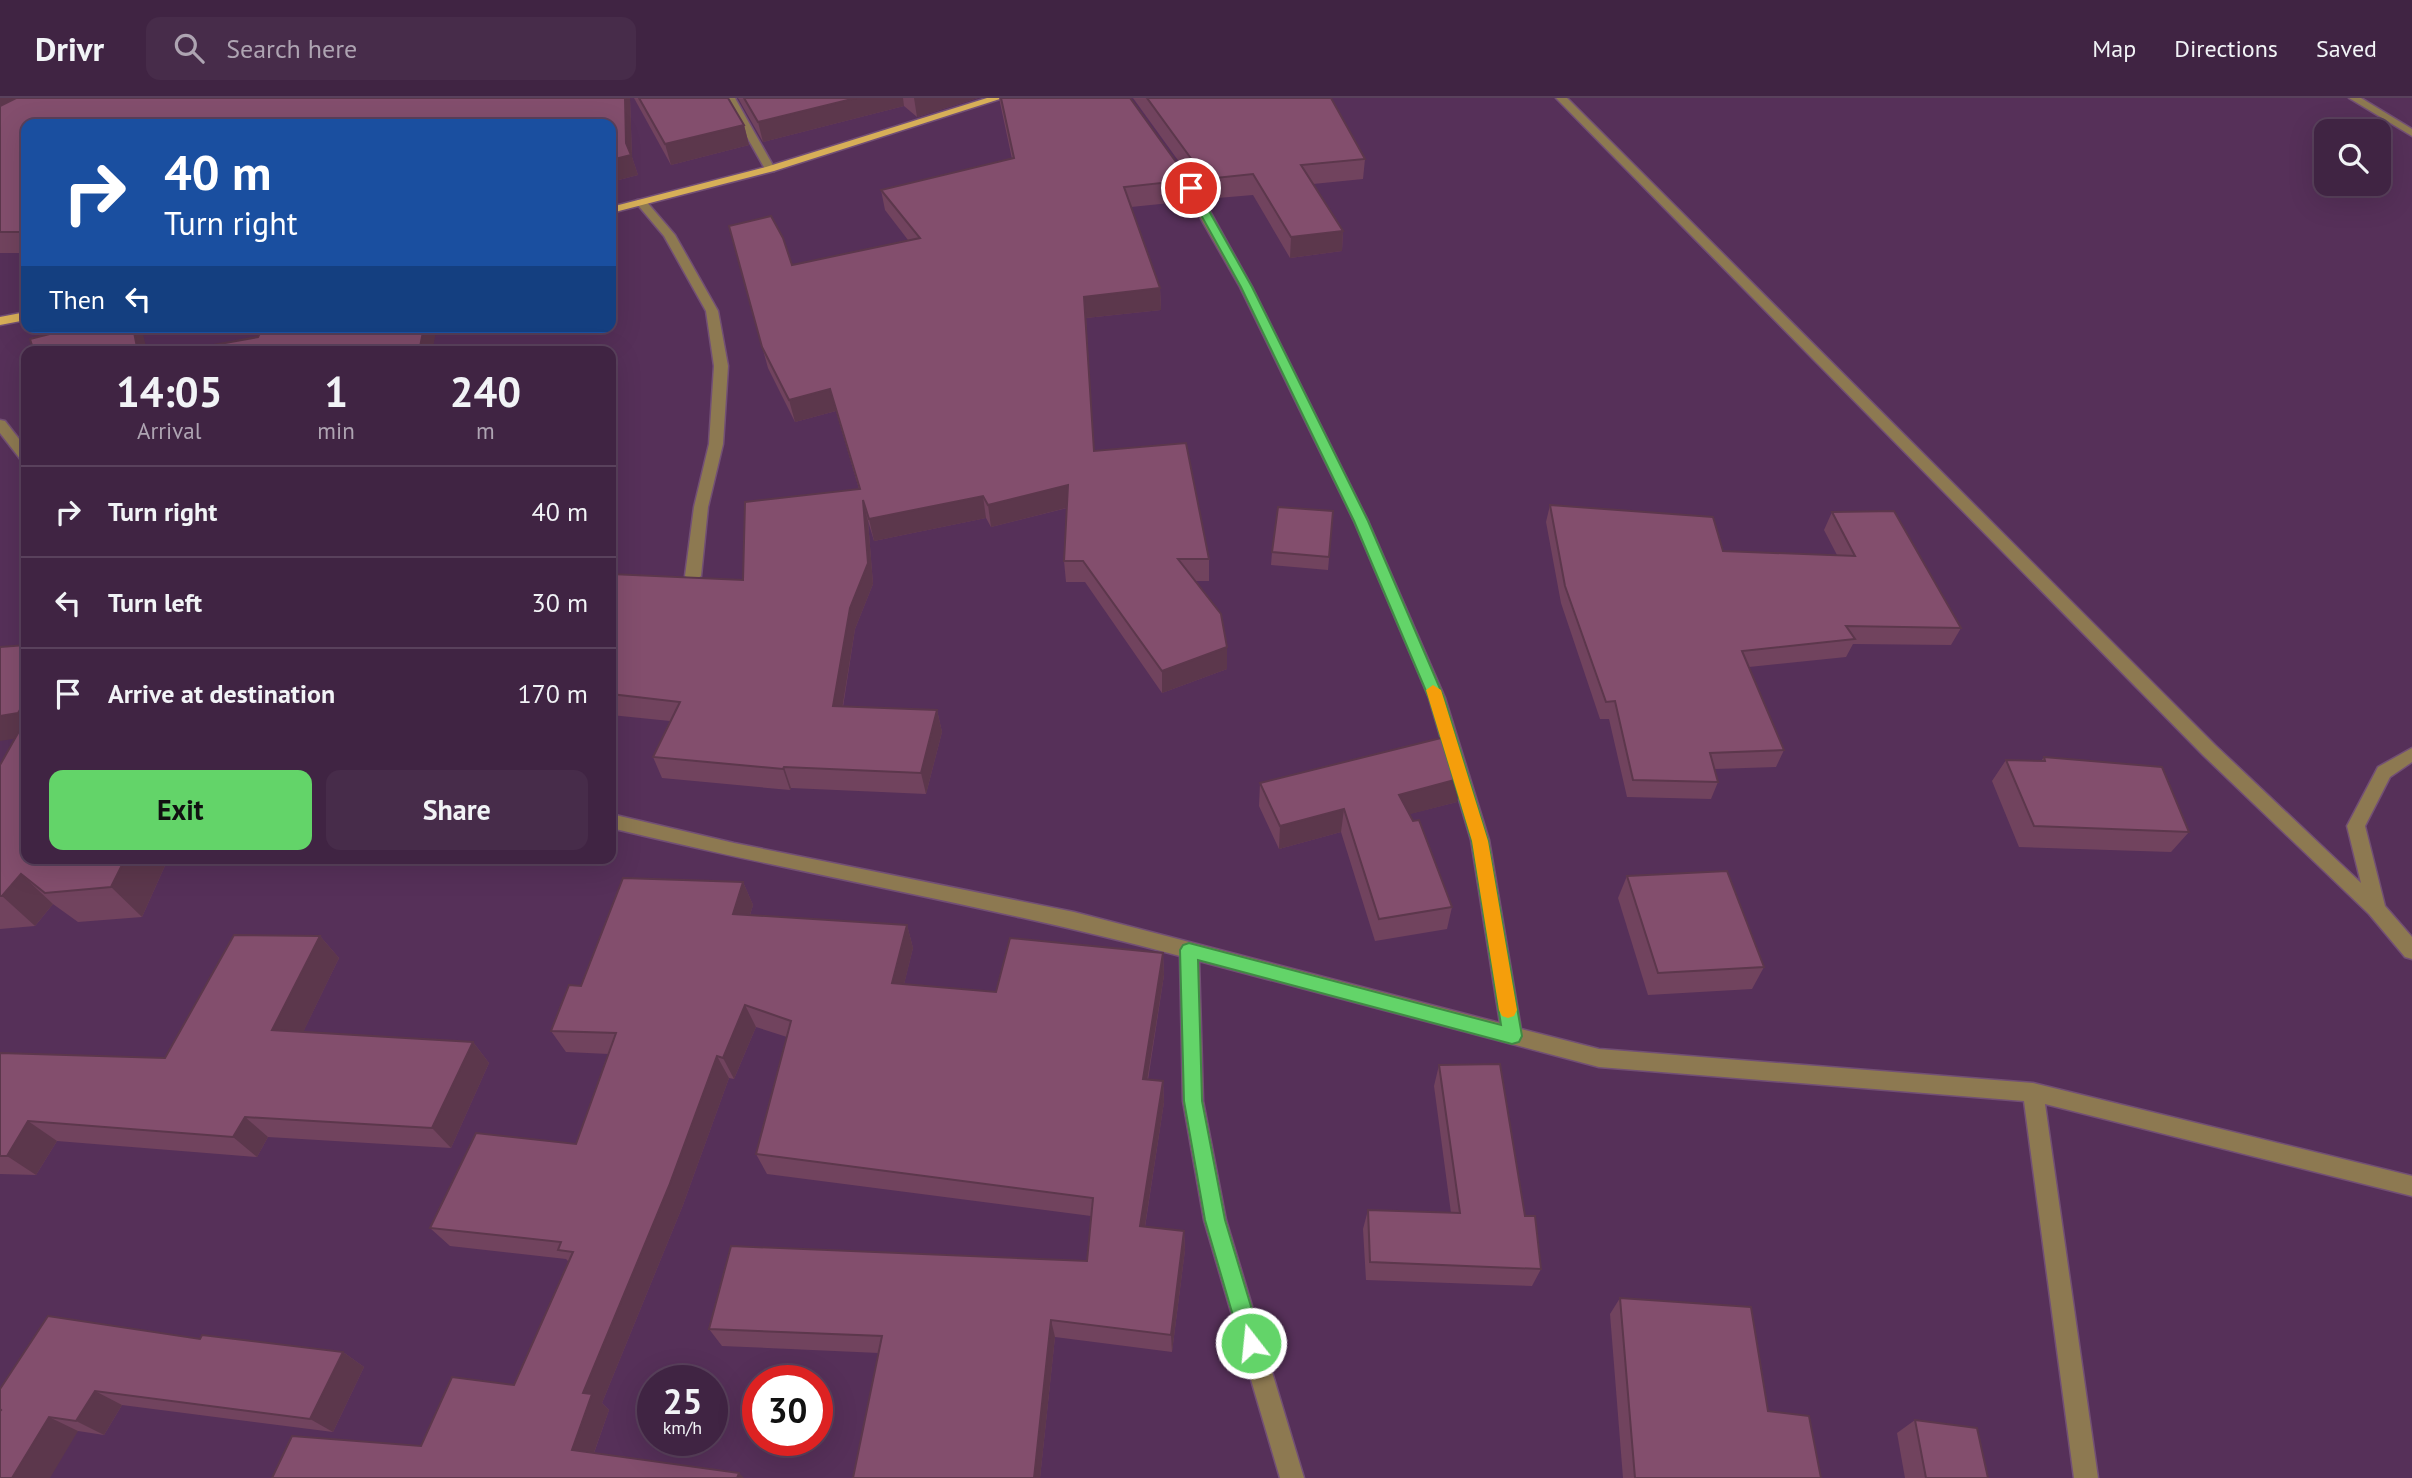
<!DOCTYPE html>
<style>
body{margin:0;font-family:"PT Sans",sans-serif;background:#472c4a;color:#f1f3f6;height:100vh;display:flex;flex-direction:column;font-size:26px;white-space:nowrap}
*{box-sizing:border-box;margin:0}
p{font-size:23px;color:#aea4b2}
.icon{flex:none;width:38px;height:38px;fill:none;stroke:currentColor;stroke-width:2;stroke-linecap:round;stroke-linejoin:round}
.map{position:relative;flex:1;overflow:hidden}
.side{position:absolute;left:21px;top:248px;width:595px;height:518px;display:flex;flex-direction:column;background:#402443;border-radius:14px;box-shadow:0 7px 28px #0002,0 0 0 2px #59415c}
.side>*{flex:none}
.top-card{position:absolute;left:21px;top:21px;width:595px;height:214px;border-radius:14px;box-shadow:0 7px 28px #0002,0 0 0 2px #59415c;background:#1a4fa0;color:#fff;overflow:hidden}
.controls{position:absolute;left:2314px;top:21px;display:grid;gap:14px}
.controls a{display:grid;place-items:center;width:77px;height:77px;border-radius:14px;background:#402443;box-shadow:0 7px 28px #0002,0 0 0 2px #59415c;font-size:35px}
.speed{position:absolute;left:637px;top:1267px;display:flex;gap:14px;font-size:35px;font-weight:700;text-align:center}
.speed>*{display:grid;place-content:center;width:91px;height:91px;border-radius:50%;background:#402443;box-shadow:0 7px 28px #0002,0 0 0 2px #59415c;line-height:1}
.speed small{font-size:18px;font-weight:400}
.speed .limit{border:10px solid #d22;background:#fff;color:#111}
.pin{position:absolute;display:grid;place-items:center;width:60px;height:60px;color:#fff;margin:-30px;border:4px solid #fff;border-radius:50%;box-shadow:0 2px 7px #0007}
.me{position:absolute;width:77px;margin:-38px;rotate:344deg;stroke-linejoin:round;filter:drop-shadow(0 0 5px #0008)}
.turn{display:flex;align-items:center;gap:24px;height:147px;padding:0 28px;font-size:32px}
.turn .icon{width:91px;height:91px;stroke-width:2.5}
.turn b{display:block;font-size:49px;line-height:60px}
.then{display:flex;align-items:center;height:66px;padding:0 28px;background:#0003;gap:14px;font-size:26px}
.eta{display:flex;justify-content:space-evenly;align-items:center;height:119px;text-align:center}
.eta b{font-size:42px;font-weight:600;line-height:49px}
.primary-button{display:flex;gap:14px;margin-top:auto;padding:14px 28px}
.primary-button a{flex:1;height:80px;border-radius:14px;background:#63d469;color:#111;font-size:28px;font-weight:600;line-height:80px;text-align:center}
.primary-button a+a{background:#472c4a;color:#f1f3f6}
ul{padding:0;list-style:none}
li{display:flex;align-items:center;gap:21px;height:91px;padding:0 28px;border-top:2px solid #59415c}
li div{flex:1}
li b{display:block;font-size:26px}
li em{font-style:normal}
header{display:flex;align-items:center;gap:42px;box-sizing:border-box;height:98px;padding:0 35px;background:#402443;border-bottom:2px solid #59415c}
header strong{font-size:33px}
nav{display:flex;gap:38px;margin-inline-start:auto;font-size:24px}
.search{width:490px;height:63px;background:#472c4a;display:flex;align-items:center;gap:18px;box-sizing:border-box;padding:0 24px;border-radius:14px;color:#aea4b2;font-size:26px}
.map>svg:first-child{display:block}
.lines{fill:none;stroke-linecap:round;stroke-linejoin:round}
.minor-casing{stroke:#724f75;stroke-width:3}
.major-casing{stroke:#724f75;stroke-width:3}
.minor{fill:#8d7951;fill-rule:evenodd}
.major{fill:#d7af58;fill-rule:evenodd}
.wall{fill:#71435e}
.shaded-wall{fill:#5c374c}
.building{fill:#834e6d;stroke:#5c374c;stroke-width:2}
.route{fill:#63d469;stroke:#408a44;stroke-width:2}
.slow{fill:#f59e0b}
</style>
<header>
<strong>Drivr</strong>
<div class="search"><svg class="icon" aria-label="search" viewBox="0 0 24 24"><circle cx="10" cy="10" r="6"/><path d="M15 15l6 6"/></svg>Search here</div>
<nav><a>Map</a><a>Directions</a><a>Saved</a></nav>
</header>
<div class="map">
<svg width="2412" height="1380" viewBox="0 0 2412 1380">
<rect width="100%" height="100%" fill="#563059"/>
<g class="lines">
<g class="minor-casing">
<g id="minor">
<path d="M725,0h10l40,71 -1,2 -9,-2z"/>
<path d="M1556,0h11l648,647 146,138 -14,-57 31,-59 34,-19v14l-22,15 -25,49 20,80 27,31v22l-7,-2 -36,-43 -166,-159z"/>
<path d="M2349,0h12l51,31v7z"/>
<path d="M1173,68h8l16,22 55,99 116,234 77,177 44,142 32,189 78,20 434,34 379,93v20l-367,-92 53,374h-24l-50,-377 -425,-34 -400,-106 4,140 23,119 78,258h-24l-76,-258 -21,-119 -3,-145c-188,-50 -380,-82 -569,-128v-14l123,29 340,69 426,111 -29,-183 -42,-142 -75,-177 -114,-234 -68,-119z"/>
<path d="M637,102h8l30,35 43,76 10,55 -5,78 -15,63 -7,69 -8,5 -8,-5 9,-69 15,-63 5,-78 -8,-55 -42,-75 -27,-32z"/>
<path d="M0,322l5,1 21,27v13l-5,-1 -21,-27z"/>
</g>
</g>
<g class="major-casing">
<g id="major">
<path d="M987,0h16l-229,73 -163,42v-6l155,-40z"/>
<path d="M26,214v8l-26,5v-8z"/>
</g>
</g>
<use href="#minor" class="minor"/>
<use href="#major" class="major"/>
</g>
<g class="wall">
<path d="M0,0h630l2,59 6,18 -27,7v-58h-585v129h-26z"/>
<path d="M634,0h94l16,27 5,20 -78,20z"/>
<path d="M738,0h240l-61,19 -13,-11 -141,36z"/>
<path d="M999,0h131l59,82 1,21 -59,6 29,81 1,22 -75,8 8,133 115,108v22h-14l32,66v22l-65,24 -77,-111h-19l-2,-21 3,-53 -76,19 -5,-9 -112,23 -6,-20 5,63 -18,45 -12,78 94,3 5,22 -16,62 -135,-6 -1,2 -128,-12 -9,-21 17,-36 -59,-6v-141l132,6 116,-91 -23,-78 -41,11 -27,-54 -39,-142 63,39 116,-25 -23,-30 -4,-20 131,-31z"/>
<path d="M1133,0h198l34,61 -2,20 -50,5 30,47 -1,20 -52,7 -37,-63 -47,4z"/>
<path d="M1550,407l173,46 114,4 -13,-25 8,-18 129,116 -10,17 -98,-1 -7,13 -97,10 35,83 -8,17 -61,2 3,13 -7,17 -84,-2 -18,-78h-9l-39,-116 -15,-81z"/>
<path d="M1333,413l-5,59 -57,-5 1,-13z"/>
<path d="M6,548l20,213h142l-26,58 -64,5 -25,-18 -18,22 -35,3v-164l15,-26z"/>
<path d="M2044,659l145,75 -18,20 -152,-5 -27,-66 14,-21 35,1z"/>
<path d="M1260,685l197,19 -48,12 43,93 -5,22 -72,12 -34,-109 -62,17 -20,-43z"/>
<path d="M1627,778l137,91 -12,22 -104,6 -30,-97z"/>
<path d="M743,784l10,23 -3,10 157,10 6,23 -9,36 92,8 167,-39 1,22 -16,105 15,1 1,21 -19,125 39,4 1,19 -13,102 -117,-15 -15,141h-187l26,-125 -157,-7 -13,-17 378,-68 4,-45 -324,-42 -11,-20 31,-117 -31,-10 -22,52 -5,-1 -46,127 -81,198 7,7 -15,43 -173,-7 93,-61 55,-123 -3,-3 -116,-13 -20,-18 146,-84 33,-90 -43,-2 -15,-21 30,-45z"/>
<path d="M320,838l19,22 -36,74 170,10 16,21 -38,85 -183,-11 -11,20 -200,-16 -21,34 -36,-1v-121l165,5z"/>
<path d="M1439,967l86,151 16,53 -9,17 -166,-6 -3,-51 5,-19 83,3 -17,-127z"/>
<path d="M1620,1200l148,113 53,67h-198l-13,-164z"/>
<path d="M343,1254l21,15 -31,65 -211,-27 -18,30 -26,-4 -78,47v-89z"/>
<path d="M1915,1322l73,58h-83l-8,-45z"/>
</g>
<g class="shaded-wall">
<path d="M0,0h46l-46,23z"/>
<path d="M625,0h5l2,59 6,18 -27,7v-22l15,-17z"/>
<path d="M856,0h47l1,8 -141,36 -5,-20z"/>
<path d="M914,0h64l-61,19z"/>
<path d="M744,27l5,20 -78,20 -6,-21z"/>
<path d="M1343,133l-1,20 -52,7 1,-21z"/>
<path d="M1160,190l1,22 -75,8 -2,-21z"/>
<path d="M133,229h7l3,6 4,19h-9z"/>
<path d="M424,229h13l-5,25h-13z"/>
<path d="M830,291l6,22 -41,11 -6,-22z"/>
<path d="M1068,387l2,22 -79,20 -3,-22z"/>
<path d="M983,398l3,22 -112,23 -5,-22z"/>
<path d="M863,402l5,21 5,63 -18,45 -16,99 -6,-22z"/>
<path d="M1227,549v22l-65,24v-22z"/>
<path d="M26,602v37l-26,4v-25z"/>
<path d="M937,612l5,22 -16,62 -5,-21z"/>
<path d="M784,669l7,21 -1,2 -7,-21z"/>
<path d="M1462,680l-5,24 -62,16 4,-23z"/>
<path d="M1344,711l-3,23 -62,17 1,-23z"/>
<path d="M125,761h43l-26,58 -31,-30z"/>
<path d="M21,776l32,30 -18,22 -33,-30z"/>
<path d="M743,784l10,23 -10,32 -10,-23z"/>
<path d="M907,827l6,23 -14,57 -7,-22z"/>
<path d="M320,838l19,22 -45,93 -22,-21z"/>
<path d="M1163,855l1,22 -20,125 -1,-21z"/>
<path d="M745,907l11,22 -22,52 -11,-21z"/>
<path d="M473,944l16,21 -38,85 -19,-20z"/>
<path d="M717,958l12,22 -46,127 -81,198 7,7 -19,54 -18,-14 11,-57z"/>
<path d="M1163,983l1,21 -22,143 -2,-19z"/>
<path d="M245,1019l23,20 -11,20 -24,-20z"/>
<path d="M28,1023l29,20 -21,34 -29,-19z"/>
<path d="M1184,1133l1,19 -13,102 -1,-17z"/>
<path d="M1051,1222l4,17 -15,141h-6z"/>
<path d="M343,1254l21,15 -31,65 -23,-13z"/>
<path d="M95,1293l27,14 -18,30 -28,-14z"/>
<path d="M49,1319l29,14 -28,47h-38z"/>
<path d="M739,1375l5,5h-7z"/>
</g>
<g class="building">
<path d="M16,0h609l1,45 5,12 -20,5v-36h-585v108h-26v-126z"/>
<path d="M639,0h89l16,27 -79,19z"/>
<path d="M744,0h112l-98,24z"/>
<path d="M1001,0h129l59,82 -65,7 36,101 -76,9 10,154 92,-8 23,116h-31l43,55 6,33 -65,24 -79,-110h-19l4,-76 -80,20 -5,-9 -114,23 -6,-19 5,63 -18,45 -17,98 104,4 -16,63 -137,-6 -1,2 -130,-12 27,-55 -69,-8v-120l132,6 2,-78 115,-13 -30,-100 -41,11 -27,-53 -33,-121 42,-10 12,22 9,27 128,-27 -39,-48 133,-32z"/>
<path d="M1147,0h184l34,61 -64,6 42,66 -52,6 -38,-63 -47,5z"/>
<path d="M77,229h56l5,25h-104l-4,-13z"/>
<path d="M263,229h161l-5,25h-244l83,-15z"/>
<path d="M1550,407l163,12 10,34 132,5 -23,-44 62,-1 67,117 -115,-2 9,13 -113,12 42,99 -74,3 8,29 -85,-2 -18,-79 -9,1 -41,-116z"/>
<path d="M1278,409l55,4 -4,46 -57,-5z"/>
<path d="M26,547v55l-8,13 -18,3v-69z"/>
<path d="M26,627v134h99l-14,28 -66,6 -24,-19 -19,22h-2v-131l22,-39z"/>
<path d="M1449,638l13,42 -63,17 14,26 6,-1 33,87 -73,12 -35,-110 -64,17 -20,-43z"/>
<path d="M2044,659l118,10 27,65 -155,-6 -28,-66 39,1z"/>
<path d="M1727,773l37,96 -106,6 -31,-97z"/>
<path d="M623,780l120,4 -10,32 174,11 -15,58 104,9 14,-54 153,15 -20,126 20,2 -23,145 44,5 -13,104 -120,-15 -17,158h-181l29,-142 -173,-7 22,-83 356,15 6,-63 -337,-44 35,-133 -46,-16 -22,53 -6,-2 -48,130 -86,207 9,1 -20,56 167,23 -2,5h-465l20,-42 129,10 31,-69 62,8 59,-133 -15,-2 3,-8 -131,-14 46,-95 100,11 40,-111 -65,-2 18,-46 12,1z"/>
<path d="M234,837l86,1 -48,94 201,12 -41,86 -187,-11 -12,20 -205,-16 -21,35h-7v-103l165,5z"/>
<path d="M1500,966l25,152h10l6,53 -171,-7 -2,-52 92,3 -21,-148z"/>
<path d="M1620,1200l131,9 17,104 41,5 12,62h-186z"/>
<path d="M48,1218l152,23 2,-4 141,17 -33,67 -215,-28 -19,30 -27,-4 -37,61h-12v-67l1,-1 -1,-1v-20z"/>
<path d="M1915,1322l62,8 11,50h-62z"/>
</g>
<path class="route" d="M1187,88l9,2 56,99 116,234 76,177 44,143 34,195 -3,6 -7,2 -314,-84 4,141 23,119 37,123 -3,7 -8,3 -7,-3 -3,-7 -36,-123 -21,-119 -4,-151 3,-5 6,-2 312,82 -29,-184 -43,-143 -75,-177 -113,-234 -55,-99z"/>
<path class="slow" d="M1433,587l8,5 47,151 29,169 -3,6 -6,2 -6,-2 -3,-6 -27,-169 -46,-151z"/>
</svg>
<div class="controls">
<a><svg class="icon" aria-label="search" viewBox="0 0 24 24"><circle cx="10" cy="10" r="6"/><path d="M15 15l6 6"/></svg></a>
</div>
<div class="speed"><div>25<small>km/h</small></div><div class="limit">30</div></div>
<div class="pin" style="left:1191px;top:90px;background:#d93025"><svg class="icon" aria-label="arrive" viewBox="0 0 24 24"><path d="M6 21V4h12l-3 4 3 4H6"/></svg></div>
<svg class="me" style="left:1251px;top:1245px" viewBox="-20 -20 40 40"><circle r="17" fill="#63d469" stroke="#fff" stroke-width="3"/><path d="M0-11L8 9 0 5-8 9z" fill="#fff"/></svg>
<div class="top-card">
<div class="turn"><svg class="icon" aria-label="right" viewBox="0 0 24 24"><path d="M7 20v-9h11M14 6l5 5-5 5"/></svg><div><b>40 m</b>Turn right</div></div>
<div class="then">Then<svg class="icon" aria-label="left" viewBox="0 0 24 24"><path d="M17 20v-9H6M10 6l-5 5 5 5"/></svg></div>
</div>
<section class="side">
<div class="eta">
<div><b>14:05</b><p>Arrival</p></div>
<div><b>1</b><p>min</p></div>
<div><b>240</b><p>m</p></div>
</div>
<ul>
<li><svg class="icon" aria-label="right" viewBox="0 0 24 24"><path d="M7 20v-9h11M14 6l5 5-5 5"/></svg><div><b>Turn right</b></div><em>40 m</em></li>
<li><svg class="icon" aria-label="left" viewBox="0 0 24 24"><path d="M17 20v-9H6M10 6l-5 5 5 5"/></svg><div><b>Turn left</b></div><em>30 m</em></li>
<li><svg class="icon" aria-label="arrive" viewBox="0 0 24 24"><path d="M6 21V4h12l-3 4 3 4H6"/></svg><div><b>Arrive at destination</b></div><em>170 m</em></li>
</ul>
<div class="primary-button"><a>Exit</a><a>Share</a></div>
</section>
</div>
